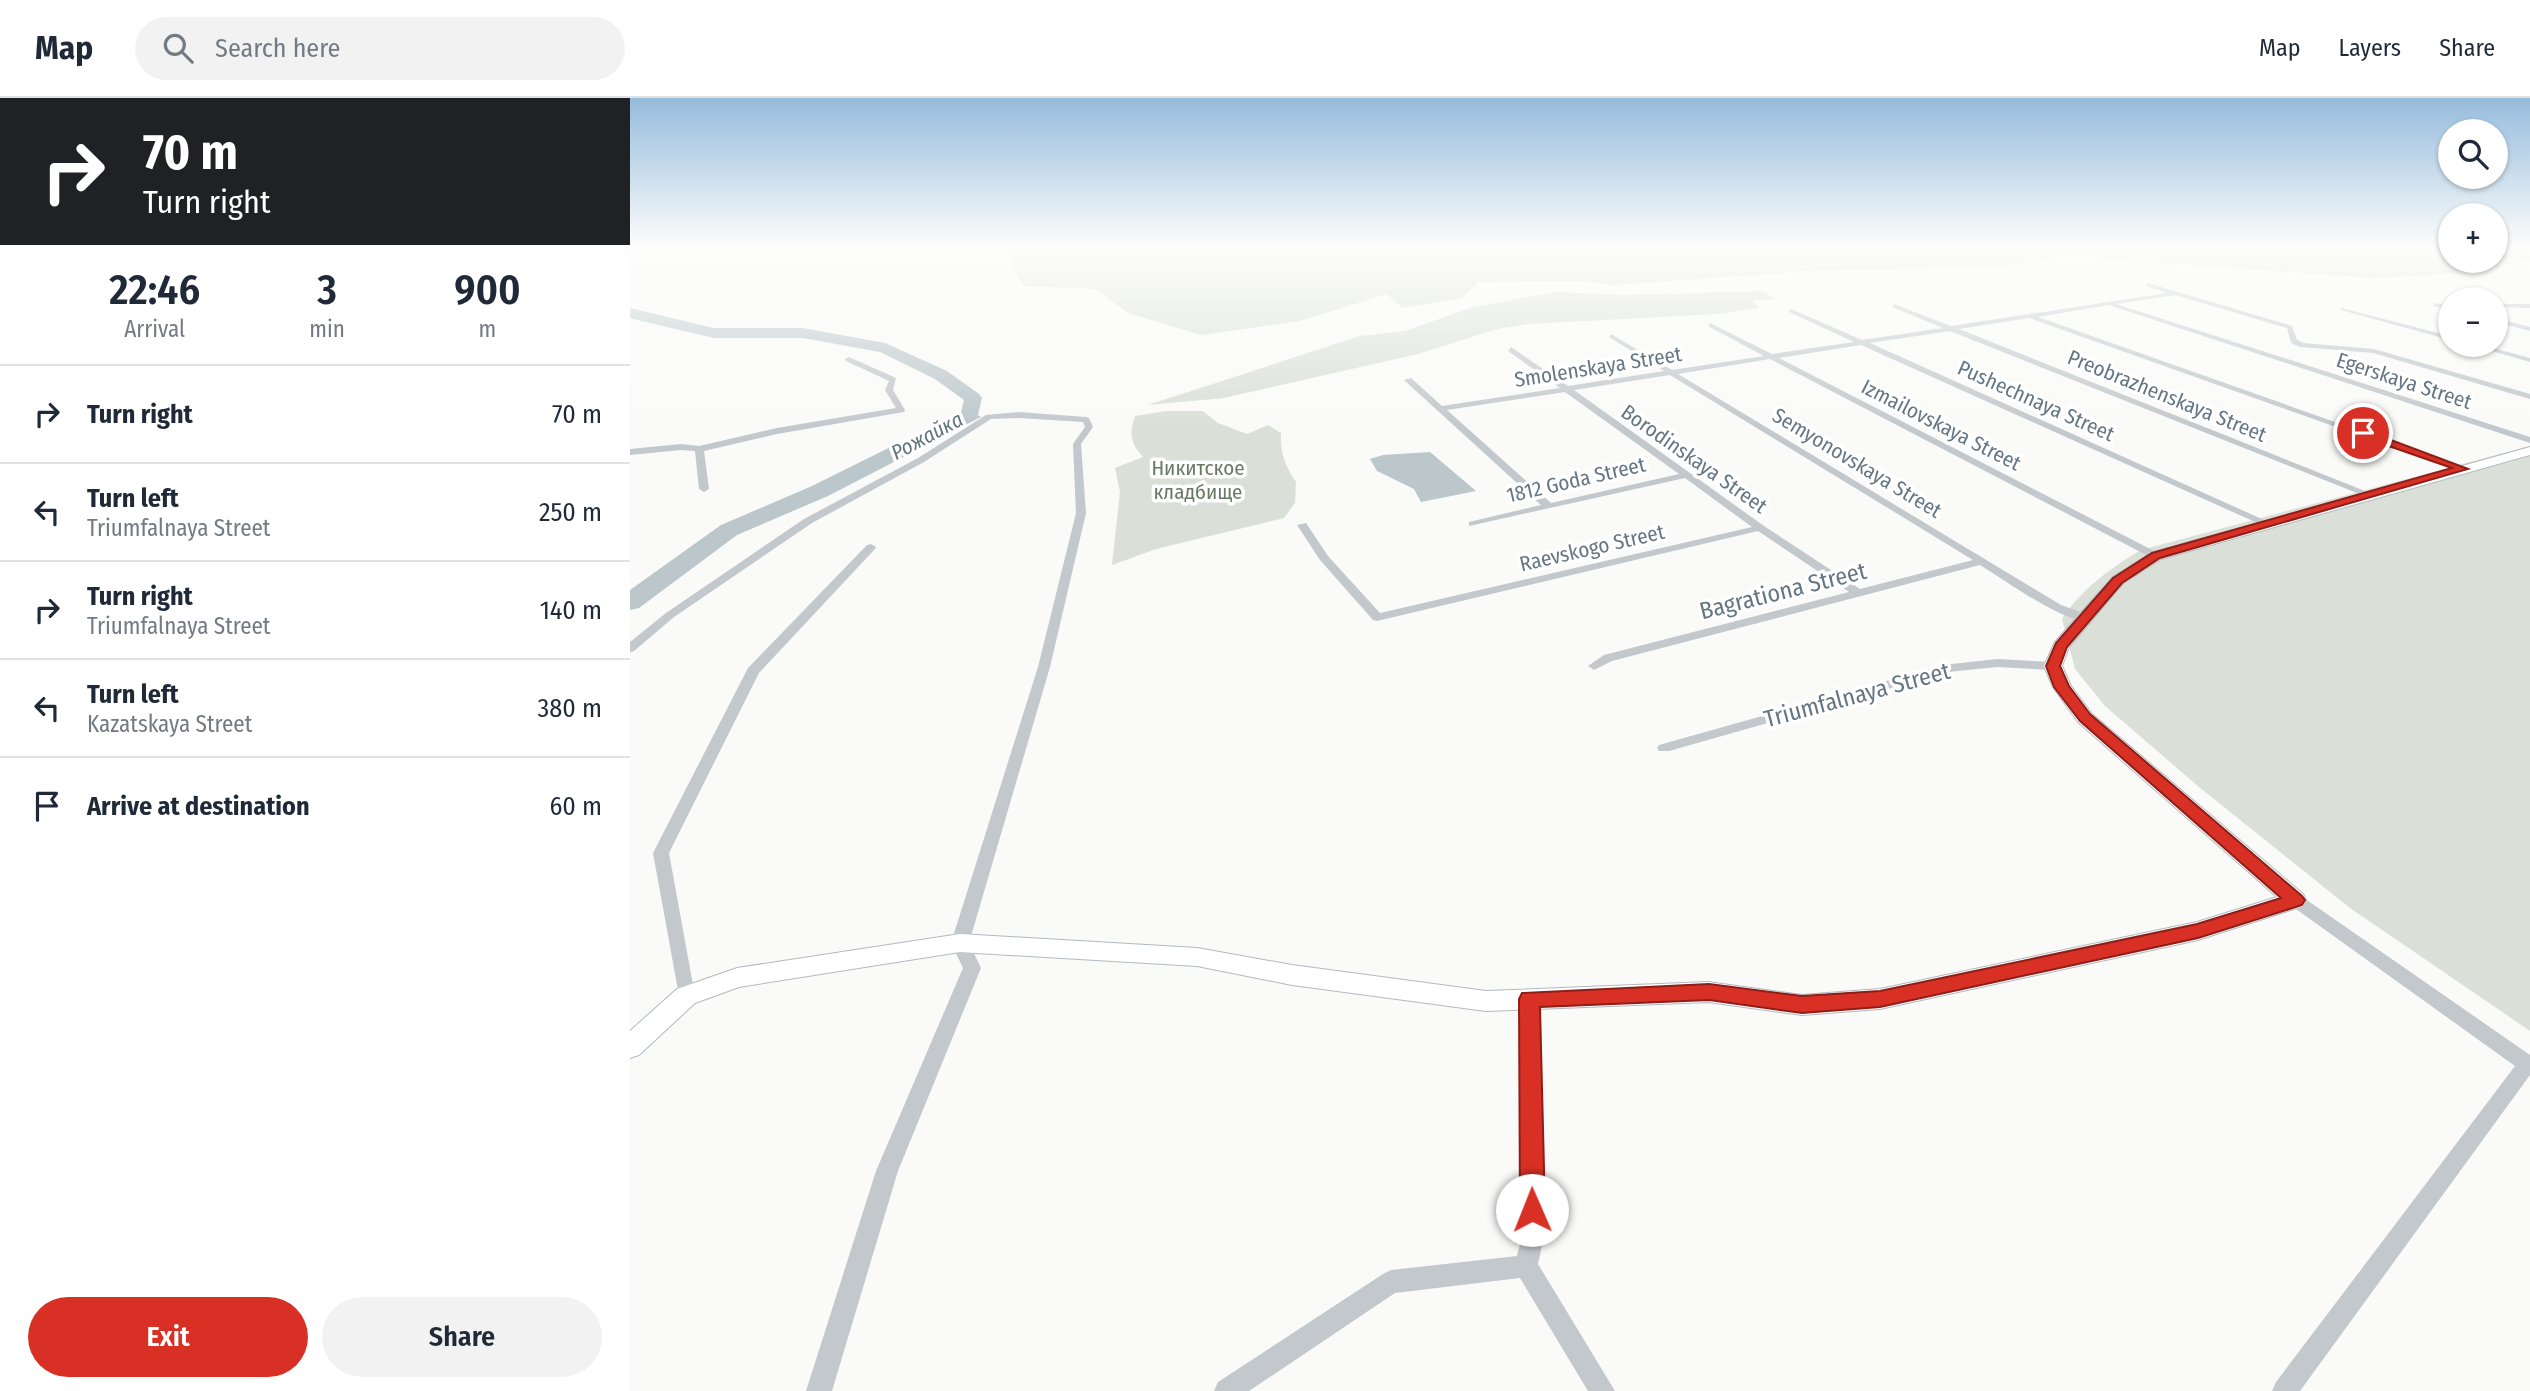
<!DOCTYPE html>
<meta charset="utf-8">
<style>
body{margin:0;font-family:"Fira Sans Condensed",sans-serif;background:#f2f2f3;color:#1f2937;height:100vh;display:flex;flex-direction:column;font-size:26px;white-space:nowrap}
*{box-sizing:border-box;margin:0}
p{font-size:23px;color:#747a83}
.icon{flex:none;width:38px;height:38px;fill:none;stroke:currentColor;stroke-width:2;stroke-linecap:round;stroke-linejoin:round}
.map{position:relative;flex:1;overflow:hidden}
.details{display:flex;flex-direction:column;background:#fff;width:630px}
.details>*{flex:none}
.guide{background:#202124;color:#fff;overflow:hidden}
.controls{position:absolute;left:1808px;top:21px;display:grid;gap:14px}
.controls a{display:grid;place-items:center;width:70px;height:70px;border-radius:50%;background:#fff;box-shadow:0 2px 5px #0004;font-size:35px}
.pin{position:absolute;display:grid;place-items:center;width:60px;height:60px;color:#fff;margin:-30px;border:4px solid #fff;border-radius:50%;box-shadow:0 2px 7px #0007}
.me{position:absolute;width:77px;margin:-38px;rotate:359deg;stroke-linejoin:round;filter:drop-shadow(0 0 5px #0008)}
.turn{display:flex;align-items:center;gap:24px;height:147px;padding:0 28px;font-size:32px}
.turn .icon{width:91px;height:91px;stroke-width:2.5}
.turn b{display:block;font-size:49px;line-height:60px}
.eta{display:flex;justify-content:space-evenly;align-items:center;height:119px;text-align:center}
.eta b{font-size:42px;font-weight:600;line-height:49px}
.primary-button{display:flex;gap:14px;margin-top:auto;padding:14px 28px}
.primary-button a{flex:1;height:80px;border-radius:42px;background:#d93025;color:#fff;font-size:28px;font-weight:600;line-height:80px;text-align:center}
.primary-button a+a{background:#f2f2f3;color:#1f2937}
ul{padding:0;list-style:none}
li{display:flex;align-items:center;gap:21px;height:98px;padding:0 28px;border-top:2px solid #e0e1e3}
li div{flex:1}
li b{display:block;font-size:26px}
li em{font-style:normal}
header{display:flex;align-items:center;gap:42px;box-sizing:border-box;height:98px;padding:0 35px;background:#fff;border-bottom:2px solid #e0e1e3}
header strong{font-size:33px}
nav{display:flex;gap:38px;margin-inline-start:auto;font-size:24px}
.search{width:490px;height:63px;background:#f2f2f3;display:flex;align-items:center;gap:18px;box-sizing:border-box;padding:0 24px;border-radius:38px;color:#747a83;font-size:26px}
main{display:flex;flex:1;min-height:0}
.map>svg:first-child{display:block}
.green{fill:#dadfd7}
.water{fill:#bbc7cb}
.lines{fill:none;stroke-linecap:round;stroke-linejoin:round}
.stream{stroke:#bbc7cb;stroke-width:2.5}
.river{fill:#bbc7cb;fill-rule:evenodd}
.secondary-casing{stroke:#b3babf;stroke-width:2}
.street{fill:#c3c8cc;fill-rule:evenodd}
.secondary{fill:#fff;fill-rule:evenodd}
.route{fill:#d93025;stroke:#8d1f18;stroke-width:2}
.labels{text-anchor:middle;stroke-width:7;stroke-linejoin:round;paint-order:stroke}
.far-street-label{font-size:21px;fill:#657683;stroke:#fff}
.far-water-label{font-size:21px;font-style:italic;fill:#60757c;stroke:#fff}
.far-park-label{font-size:21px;fill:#687a64;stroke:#fff}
.street-label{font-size:24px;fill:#657683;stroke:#fff}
</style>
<header>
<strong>Map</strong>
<div class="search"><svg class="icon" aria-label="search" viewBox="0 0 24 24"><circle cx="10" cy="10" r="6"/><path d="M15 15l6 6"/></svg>Search here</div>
<nav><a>Map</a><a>Layers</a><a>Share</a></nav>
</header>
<main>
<section class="details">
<div class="guide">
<div class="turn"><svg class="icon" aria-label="right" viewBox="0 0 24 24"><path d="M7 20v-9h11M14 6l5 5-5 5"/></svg><div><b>70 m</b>Turn right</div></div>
</div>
<div class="eta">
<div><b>22:46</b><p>Arrival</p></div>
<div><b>3</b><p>min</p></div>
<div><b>900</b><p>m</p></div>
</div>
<ul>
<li><svg class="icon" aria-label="right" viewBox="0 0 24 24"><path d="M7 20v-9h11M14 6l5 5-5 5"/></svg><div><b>Turn right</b></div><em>70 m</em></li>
<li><svg class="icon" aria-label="left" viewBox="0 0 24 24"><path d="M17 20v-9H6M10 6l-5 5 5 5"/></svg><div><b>Turn left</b><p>Triumfalnaya Street</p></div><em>250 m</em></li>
<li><svg class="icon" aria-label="right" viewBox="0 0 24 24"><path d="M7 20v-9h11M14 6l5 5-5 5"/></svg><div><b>Turn right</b><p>Triumfalnaya Street</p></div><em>140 m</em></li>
<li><svg class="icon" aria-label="left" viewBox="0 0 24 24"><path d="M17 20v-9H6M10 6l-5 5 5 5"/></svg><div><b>Turn left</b><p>Kazatskaya Street</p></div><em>380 m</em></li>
<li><svg class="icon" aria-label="arrive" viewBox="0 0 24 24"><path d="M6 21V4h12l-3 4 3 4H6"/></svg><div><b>Arrive at destination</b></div><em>60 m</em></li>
</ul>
<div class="primary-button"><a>Exit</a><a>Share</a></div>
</section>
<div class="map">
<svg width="1900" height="1293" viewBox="0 0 1900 1293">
<rect width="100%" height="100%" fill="#fafaf8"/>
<g class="green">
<path d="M374,150h1446v13h46v-13h34v13l-24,-3 8,5 -28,9 -112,6 -305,-21 -76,10 -183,4 -196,14 -31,-4 -104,1 -17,16 -60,10 -15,-14 -87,27 -99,14 -73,-22 -32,-24 -73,-3z"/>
<path d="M1135,193l9,8 -21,2 6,7 -42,6 -188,10 -32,5 -79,25 -194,44 -76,7 212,-69 45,-5 68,-24 83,-15 69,3z"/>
<path d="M536,313h37l15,12 29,11 21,-9 13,8c-1,20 4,33 15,49l-1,21 -11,15 -128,31 -44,16 8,-73 -5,-24 28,-11c-13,-14 -14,-24 -8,-41z"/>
<path d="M1900,348v585l-180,-123 -151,-121 -94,-81 -30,-37 -13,-50c19,-30 50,-52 79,-69z"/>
</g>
<path class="water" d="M800,354l46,39 -55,11 -7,-13 -37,-18 -7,-12 13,-4z"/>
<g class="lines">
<path class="stream" d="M340,317l9,2"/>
<path class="river" d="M0,210l84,20h89l82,15 62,28 32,23 3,4 -5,21 -149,77 -91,39 -98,73 -9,2v-20l91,-65 91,-39 149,-74 3,-12 -29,-21 -55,-27 -77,-14h-89l-81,-19 -3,-1z"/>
<g class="secondary-casing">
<path id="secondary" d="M1900,349v8l-369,104 -38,24 -54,64 -7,19 9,20 21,28 211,180 3,6 -3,6 -105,34 -318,69 -78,6 -94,-13 -222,9 -194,-26 -95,-19 -237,-14 -221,35 -44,16 -56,52 -9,3v-27l47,-42 60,-21 223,-34 237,14 95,17 194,26 222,-9 94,13 78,-6 317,-67 80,-25 -199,-175 -25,-35 -9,-21 11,-24 58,-65 38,-24z"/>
</g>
<g class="street">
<path d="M1518,185l144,43 5,14 7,3 70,6 156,45v5l-157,-46 -73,-6 -9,-4 -4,-15 -112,-33 -59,9 414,133v6l-421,-138 -71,12 430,152 -8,2 -431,-153 -70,11 416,166 -8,2 -417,-166 -80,12 403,181 -9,2 -403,-181 -82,13 381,196v4h-8l-382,-199 -92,15 383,231 28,10v6c-24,3 -86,-42 -109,-56l-368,96 -18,9 -6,-4 16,-11 245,-63 -91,-61 -381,90 -4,-1 -53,-60 -23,-35 9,-2 22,33 52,57 372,-86 -67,-49 -216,48v-4l72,-17 -137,-125 7,-2 31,28 118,-18 -52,-37 3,-4 57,39 96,-15 -55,-34 2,-3 61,36 92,-14 -56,-30 2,-3 62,31 82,-12 -65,-30 2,-3 71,31 81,-12 -51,-21 2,-3 57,22 216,-33 -21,-7zM1040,277l303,185 -113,29 -96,-63 -190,-136zM935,294l114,82 -128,29 -104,-93z"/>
<path d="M1805,205l15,3v4l-17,-4z"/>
<path d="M1869,206h31v4l-33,-1z"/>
<path d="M1711,210l109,28v4l-109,-30z"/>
<path d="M1866,220l34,9v4l-34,-9z"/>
<path d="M1841,247h11l48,13v4z"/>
<path d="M219,259l47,21 -3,12 12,20 -1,2 -127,22 -73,17 5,38 -5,3 -5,-3 -4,-38 -14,-1 -51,5v-6l51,-5 18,2 78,-18 119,-20 -11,-18 4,-9 -43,-20 -1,-2z"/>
<path d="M389,314l67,5 3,1 4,9 -12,17 5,69 -36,154 -81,276 12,25 -83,203 -66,220h-26l70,-220 87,-203 -12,-25 87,-276 38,-154 -3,-69 12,-17 -2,-5 -64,-4 -28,1 -67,43 -112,61 -138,94 -40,34 -4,1v-10l36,-29 138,-94 114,-61 68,-43z"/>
<path d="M241,446l5,3 -1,2 -116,124 -90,180 26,143 -3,5 -6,2 -6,-2 -27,-148 95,-185 119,-123z"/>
<path d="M1367,561l56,3 6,4 -6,4 -56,-3 -49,5 -279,79h-10l-2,-3 2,-3 284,-80z"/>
<path d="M1665,796l6,2 229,159v20l-230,316h-28l4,-9 239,-316 -226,-162 -2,-4 2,-4z"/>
<path d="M899,894l6,2 3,5 6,237 -6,28 77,127h-27l-68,-113 -125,15 -146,98h-35l4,-9 165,-108 8,-4 126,-14 5,-20 -2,-237 3,-5z"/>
</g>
<use href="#secondary" class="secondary"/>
</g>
<linearGradient id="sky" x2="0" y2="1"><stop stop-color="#96bcdc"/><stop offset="0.45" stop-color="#fdfdfc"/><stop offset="1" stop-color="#fdfdfc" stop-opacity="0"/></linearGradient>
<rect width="1900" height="331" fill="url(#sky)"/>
<path class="route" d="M1730,333h7l101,38 -308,89 -38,25 -55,64 -7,19 9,20 21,28 212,182 3,4 -3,5 -104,33 -318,69 -78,6 -93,-13 -169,7 5,203 -4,8 -9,3 -9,-3 -3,-8 -1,-211 3,-6 187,-9 93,12 78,-5 317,-67 84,-26 -201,-177 -26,-34 -8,-21 10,-23 57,-65 39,-25 300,-85 -92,-32z"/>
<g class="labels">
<g class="far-street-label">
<text transform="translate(968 269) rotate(-9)" y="7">Smolenskaya Street</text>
<text transform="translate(1774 283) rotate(18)" y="7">Egerskaya Street</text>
<text transform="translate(1537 298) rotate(22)" y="7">Preobrazhenskaya Street</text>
<text transform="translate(1406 303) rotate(24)" y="7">Pushechnaya Street</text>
<text transform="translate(1311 327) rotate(27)" y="7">Izmailovskaya Street</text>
<text transform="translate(1064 361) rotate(35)" y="7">Borodinskaya Street</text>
<text transform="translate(1227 365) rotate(31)" y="7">Semyonovskaya Street</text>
<text transform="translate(946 382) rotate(-13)" y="7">1812 Goda Street</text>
<text transform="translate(962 450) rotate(-13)" y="7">Raevskogo Street</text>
</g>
<g class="far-water-label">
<text transform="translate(297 338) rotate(-28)" y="7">Рожайка</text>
</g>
<g class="far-park-label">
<text x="568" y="377">Никитское<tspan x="568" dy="24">кладбище</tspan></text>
</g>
<g class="street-label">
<text transform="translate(1153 493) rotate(-14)" y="8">Bagrationa Street</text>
<text transform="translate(1227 597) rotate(-15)" y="8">Triumfalnaya Street</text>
</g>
</g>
</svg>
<div class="controls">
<a><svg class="icon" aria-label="search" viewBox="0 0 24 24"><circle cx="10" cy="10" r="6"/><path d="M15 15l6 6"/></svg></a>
<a>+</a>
<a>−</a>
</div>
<div class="pin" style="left:1733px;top:335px;background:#d93025"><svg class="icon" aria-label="arrive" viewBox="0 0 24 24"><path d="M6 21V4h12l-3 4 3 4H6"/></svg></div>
<svg class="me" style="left:902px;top:1112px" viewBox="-20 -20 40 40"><circle r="19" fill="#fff"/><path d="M0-13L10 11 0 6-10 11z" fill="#d93025"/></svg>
</div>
</main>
